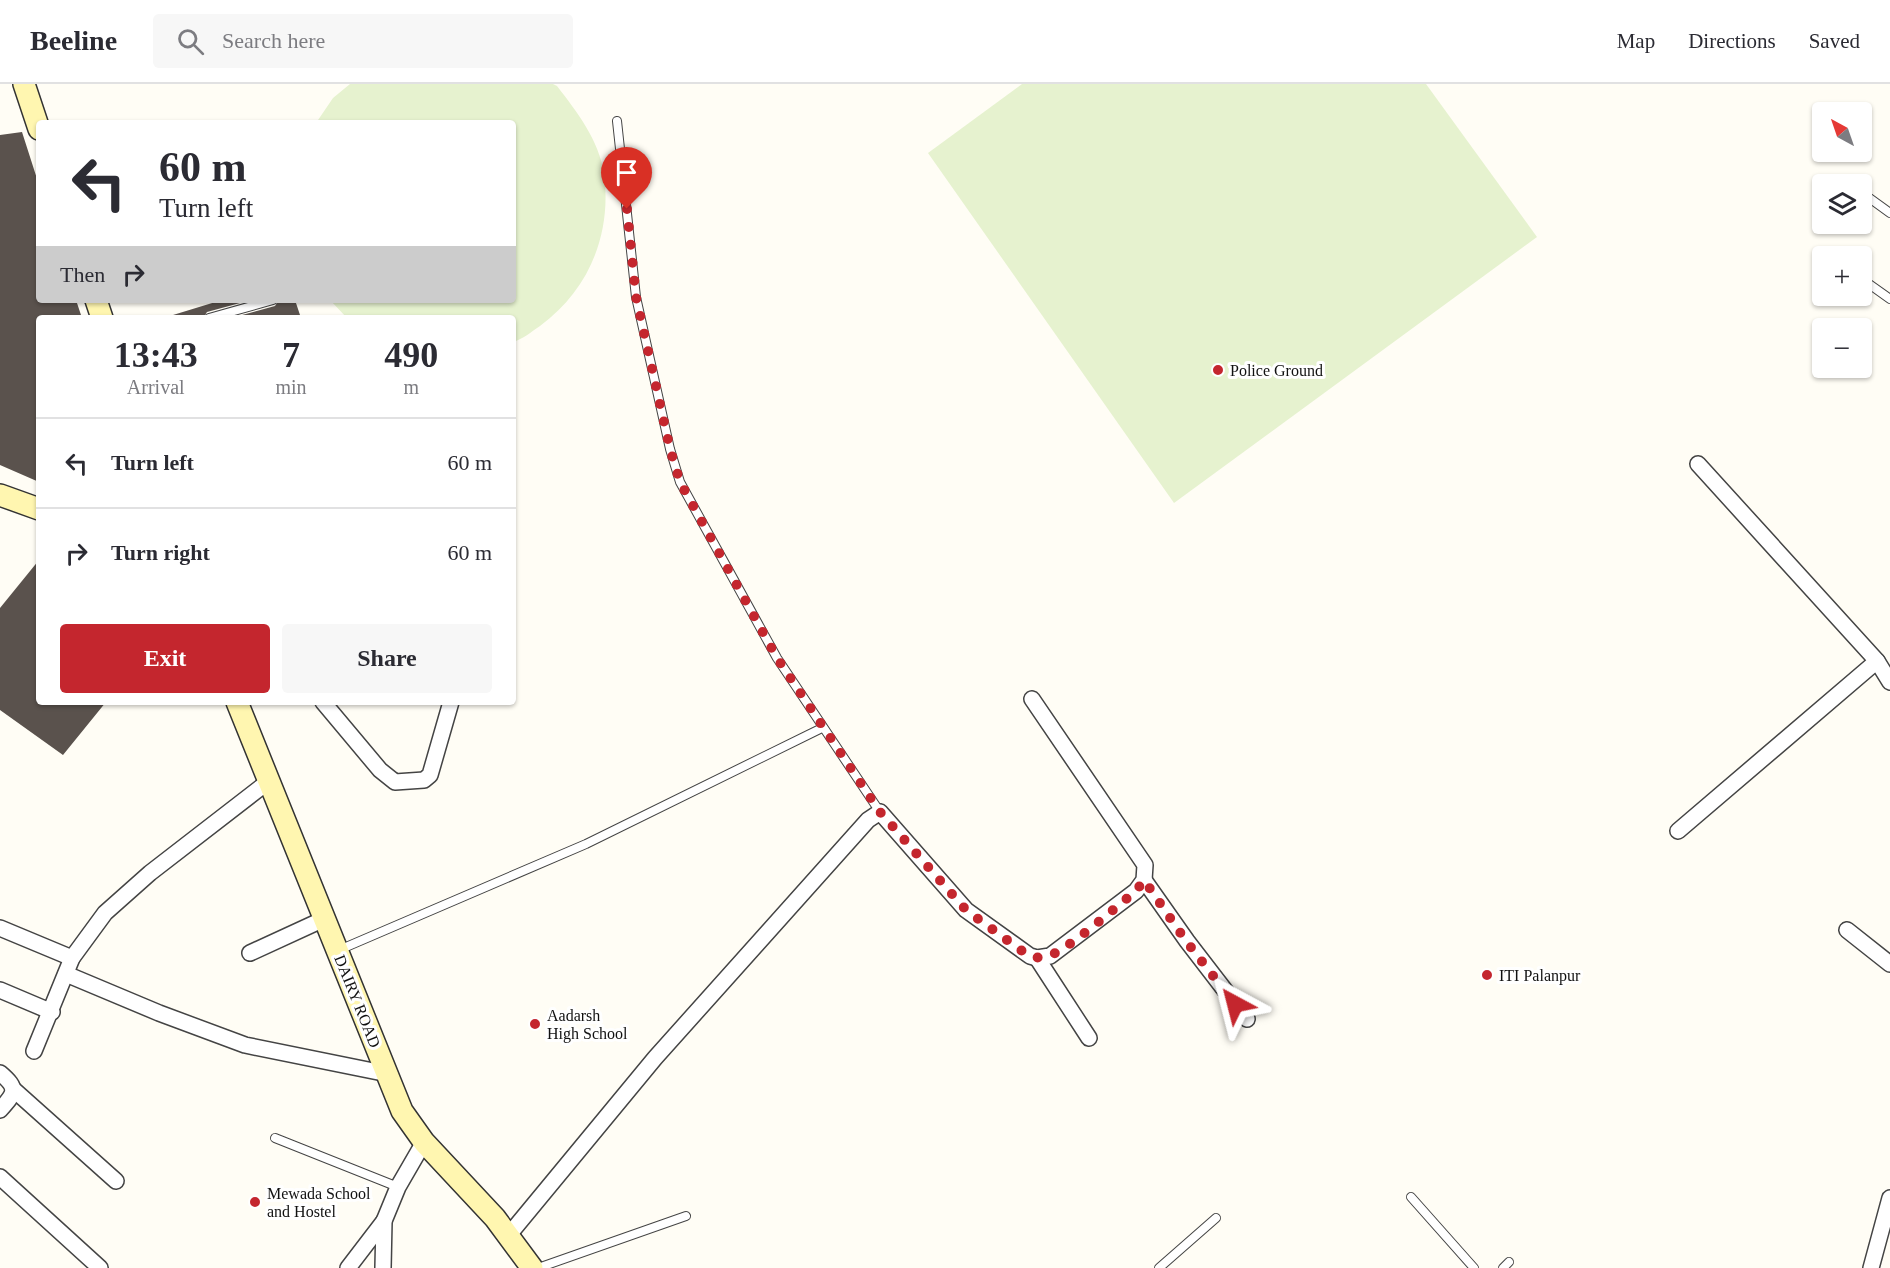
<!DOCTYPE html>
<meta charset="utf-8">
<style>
body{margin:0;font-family:"Times New Roman",serif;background:#f7f7f7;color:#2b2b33;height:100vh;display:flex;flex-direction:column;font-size:22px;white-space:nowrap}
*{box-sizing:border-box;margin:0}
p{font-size:20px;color:#7c7c81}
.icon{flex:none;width:33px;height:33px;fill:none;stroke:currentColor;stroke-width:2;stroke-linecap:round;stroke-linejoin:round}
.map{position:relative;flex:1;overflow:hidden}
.details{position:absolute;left:36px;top:231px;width:480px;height:390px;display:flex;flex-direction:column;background:#fff;border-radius:6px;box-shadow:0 2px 4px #0004}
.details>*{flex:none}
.guide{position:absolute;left:36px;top:36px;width:480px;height:183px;border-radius:6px;box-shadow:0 2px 4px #0004;background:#fff;color:#2b2b33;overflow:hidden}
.needle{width:39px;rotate:320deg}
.tools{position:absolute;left:1812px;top:18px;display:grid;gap:12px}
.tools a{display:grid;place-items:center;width:60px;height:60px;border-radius:6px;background:#fff;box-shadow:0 2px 4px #0004;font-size:30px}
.pin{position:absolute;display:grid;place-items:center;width:51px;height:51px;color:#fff;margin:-62px -26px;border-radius:50% 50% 50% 0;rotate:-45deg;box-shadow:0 0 6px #0007}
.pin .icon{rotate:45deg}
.me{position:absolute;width:66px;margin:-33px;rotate:322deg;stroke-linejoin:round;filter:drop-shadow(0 0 4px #0008)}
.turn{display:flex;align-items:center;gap:21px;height:126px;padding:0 24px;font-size:27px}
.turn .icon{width:78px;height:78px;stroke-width:2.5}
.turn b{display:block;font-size:42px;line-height:51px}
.then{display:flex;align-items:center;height:57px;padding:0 24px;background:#0003;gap:12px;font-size:22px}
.eta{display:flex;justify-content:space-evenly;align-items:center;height:102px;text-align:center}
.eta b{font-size:36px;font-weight:700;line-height:42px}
.cta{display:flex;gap:12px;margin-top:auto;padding:12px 24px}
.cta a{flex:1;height:69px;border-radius:6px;background:#c4262e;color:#fff;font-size:24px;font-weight:700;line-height:69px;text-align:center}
.cta a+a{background:#f7f7f7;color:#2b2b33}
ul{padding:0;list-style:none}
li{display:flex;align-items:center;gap:18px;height:90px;padding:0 24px;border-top:2px solid #e1e1e2}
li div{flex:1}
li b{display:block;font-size:22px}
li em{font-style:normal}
header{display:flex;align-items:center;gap:36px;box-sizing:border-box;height:84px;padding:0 30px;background:#fff;border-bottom:2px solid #e1e1e2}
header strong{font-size:28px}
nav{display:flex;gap:33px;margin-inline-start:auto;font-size:21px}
.search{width:420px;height:54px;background:#f7f7f7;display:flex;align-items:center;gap:15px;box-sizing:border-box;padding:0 21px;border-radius:6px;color:#7c7c81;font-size:22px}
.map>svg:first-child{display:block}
.pitch{fill:#e6f2cf}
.building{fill:#5a524d}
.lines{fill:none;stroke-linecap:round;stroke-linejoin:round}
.lane-casing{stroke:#444;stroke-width:10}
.street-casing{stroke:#444;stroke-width:18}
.secondary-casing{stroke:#333;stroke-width:24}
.lane{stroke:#fff;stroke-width:8}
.street{stroke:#fff;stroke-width:15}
.secondary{stroke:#fff6b0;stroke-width:21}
.route{stroke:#c4262e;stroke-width:10;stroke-dasharray:0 18}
.poi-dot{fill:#c4262e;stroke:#fff;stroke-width:2}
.labels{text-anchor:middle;stroke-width:6;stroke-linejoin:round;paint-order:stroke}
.poi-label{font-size:16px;fill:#111;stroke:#fff;text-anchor:start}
.street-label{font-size:16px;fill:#111;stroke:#fff}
</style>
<header>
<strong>Beeline</strong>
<div class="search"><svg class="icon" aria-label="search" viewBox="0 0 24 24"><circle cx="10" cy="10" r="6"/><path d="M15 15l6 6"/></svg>Search here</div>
<nav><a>Map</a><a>Directions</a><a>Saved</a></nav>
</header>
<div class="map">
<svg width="1890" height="1184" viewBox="0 0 1890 1184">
<rect width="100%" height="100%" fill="#fffdf5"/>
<g class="pitch">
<path d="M350,0h203l4,2c20,26 42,54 47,88 8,60 -15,116 -64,152 -9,6 -17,13 -27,16v-24h-166l-17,-18h183v-177h-197l17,-25z"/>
<path d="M1022,0h404l111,153 -363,266 -246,-350z"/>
</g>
<g class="building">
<path d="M22,48l17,53v115h37l6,18h-43v164l-39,-17v-330z"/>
<path d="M222,216h29l-44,12 -4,6h-29l-1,-3z"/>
<path d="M279,216h16l6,18h-70l44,-12z"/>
<path d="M39,476v142h67l-43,53 -63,-45v-102z"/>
</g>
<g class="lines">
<g class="lane-casing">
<g id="lane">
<path d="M617,37l19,176 34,152 10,33 97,176 103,154"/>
<path d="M1868,113l22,16"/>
<path d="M1825,170l3,2"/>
<path d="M1862,195l28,20"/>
<path d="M209,234l64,-18"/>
<path d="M339,866l247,-106 236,-116"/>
<path d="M275,1054l123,49"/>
<path d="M1411,1113l63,71"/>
<path d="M538,1184l148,-52"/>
<path d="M1159,1184l57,-50"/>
<path d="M1503,1184l6,-6"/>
</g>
</g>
<g class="street-casing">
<g id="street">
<path d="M1698,380l179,197 13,21"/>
<path d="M323,618l57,68 15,12 29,-2 6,-5 21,-73"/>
<path d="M1678,747l199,-170"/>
<path d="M1144,796l43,61 60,78"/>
<path d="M0,844l72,30"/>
<path d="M1847,846l43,34"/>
<path d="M250,869l74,-34"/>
<path d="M1037,874l52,80"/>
<path d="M66,890l93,39 86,32 143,29"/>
<path d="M0,906l52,22"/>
<path d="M34,967l38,-93 33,-45 45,-40 119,-92"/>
<path d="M0,989c19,16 15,20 0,37"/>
<path d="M13,1005l103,92"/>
<path d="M0,1093l100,91"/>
<path d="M508,1152l147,-178 213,-238 12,-8 86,98 64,46 7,2 13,-2 86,-65 8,-11 1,-15 -113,-166"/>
<path d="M348,1184l36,-47"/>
<path d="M383,1184l1,-47 14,-34 26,-45"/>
<path d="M1871,1184l19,-70"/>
</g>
</g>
<g class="secondary-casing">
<g id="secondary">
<path d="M24,0l15,45"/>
<path d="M96,216l6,18"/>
<path d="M0,411l39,14"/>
<path d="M237,618l165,409 22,31 71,76 37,50"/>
</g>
</g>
<use href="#lane" class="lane"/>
<use href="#street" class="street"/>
<use href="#secondary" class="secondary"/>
</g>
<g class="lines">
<path class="route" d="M627,125l9,88 34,152 10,33 97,176 103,154 86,98 63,46c7,2 12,2 19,0 19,-5 70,-51 88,-65l8,-11 42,61 49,63"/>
</g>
<g class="poi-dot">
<circle cx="1218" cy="286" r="6"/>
<circle cx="1487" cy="891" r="6"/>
<circle cx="535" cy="940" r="6"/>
<circle cx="255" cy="1118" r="6"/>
</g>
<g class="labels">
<g class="poi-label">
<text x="1230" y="292">Police Ground</text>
<text x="1499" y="897">ITI Palanpur</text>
<text x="547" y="937">Aadarsh<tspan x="547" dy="18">High School</tspan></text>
<text x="267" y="1115">Mewada School<tspan x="267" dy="18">and Hostel</tspan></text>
</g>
<g class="street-label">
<text transform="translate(358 917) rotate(68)" y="6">DAIRY ROAD</text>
</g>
</g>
</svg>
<div class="tools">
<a><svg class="needle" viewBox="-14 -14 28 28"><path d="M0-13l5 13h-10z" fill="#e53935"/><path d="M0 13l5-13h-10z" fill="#7c7c81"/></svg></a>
<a><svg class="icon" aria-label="layers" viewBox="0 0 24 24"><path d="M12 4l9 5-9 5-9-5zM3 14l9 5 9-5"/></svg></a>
<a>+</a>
<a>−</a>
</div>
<div class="pin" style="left:627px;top:125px;background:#d93025"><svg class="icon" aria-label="arrive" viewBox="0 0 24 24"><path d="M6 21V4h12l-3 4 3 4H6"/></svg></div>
<svg class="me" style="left:1235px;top:920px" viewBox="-20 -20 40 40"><path d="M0-17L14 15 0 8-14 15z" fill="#c4262e" stroke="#fff" stroke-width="4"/></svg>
<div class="guide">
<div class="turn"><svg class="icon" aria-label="left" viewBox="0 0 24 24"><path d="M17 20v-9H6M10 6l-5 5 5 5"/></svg><div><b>60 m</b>Turn left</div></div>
<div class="then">Then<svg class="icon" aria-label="right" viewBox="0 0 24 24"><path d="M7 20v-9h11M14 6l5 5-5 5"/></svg></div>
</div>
<section class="details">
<div class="eta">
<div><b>13:43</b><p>Arrival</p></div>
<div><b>7</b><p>min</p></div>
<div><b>490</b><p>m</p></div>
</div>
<ul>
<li><svg class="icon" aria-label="left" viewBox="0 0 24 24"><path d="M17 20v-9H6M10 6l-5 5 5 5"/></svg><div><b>Turn left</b></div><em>60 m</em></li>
<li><svg class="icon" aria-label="right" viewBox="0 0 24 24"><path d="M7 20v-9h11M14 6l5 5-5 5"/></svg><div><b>Turn right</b></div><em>60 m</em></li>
</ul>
<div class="cta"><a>Exit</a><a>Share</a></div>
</section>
</div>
